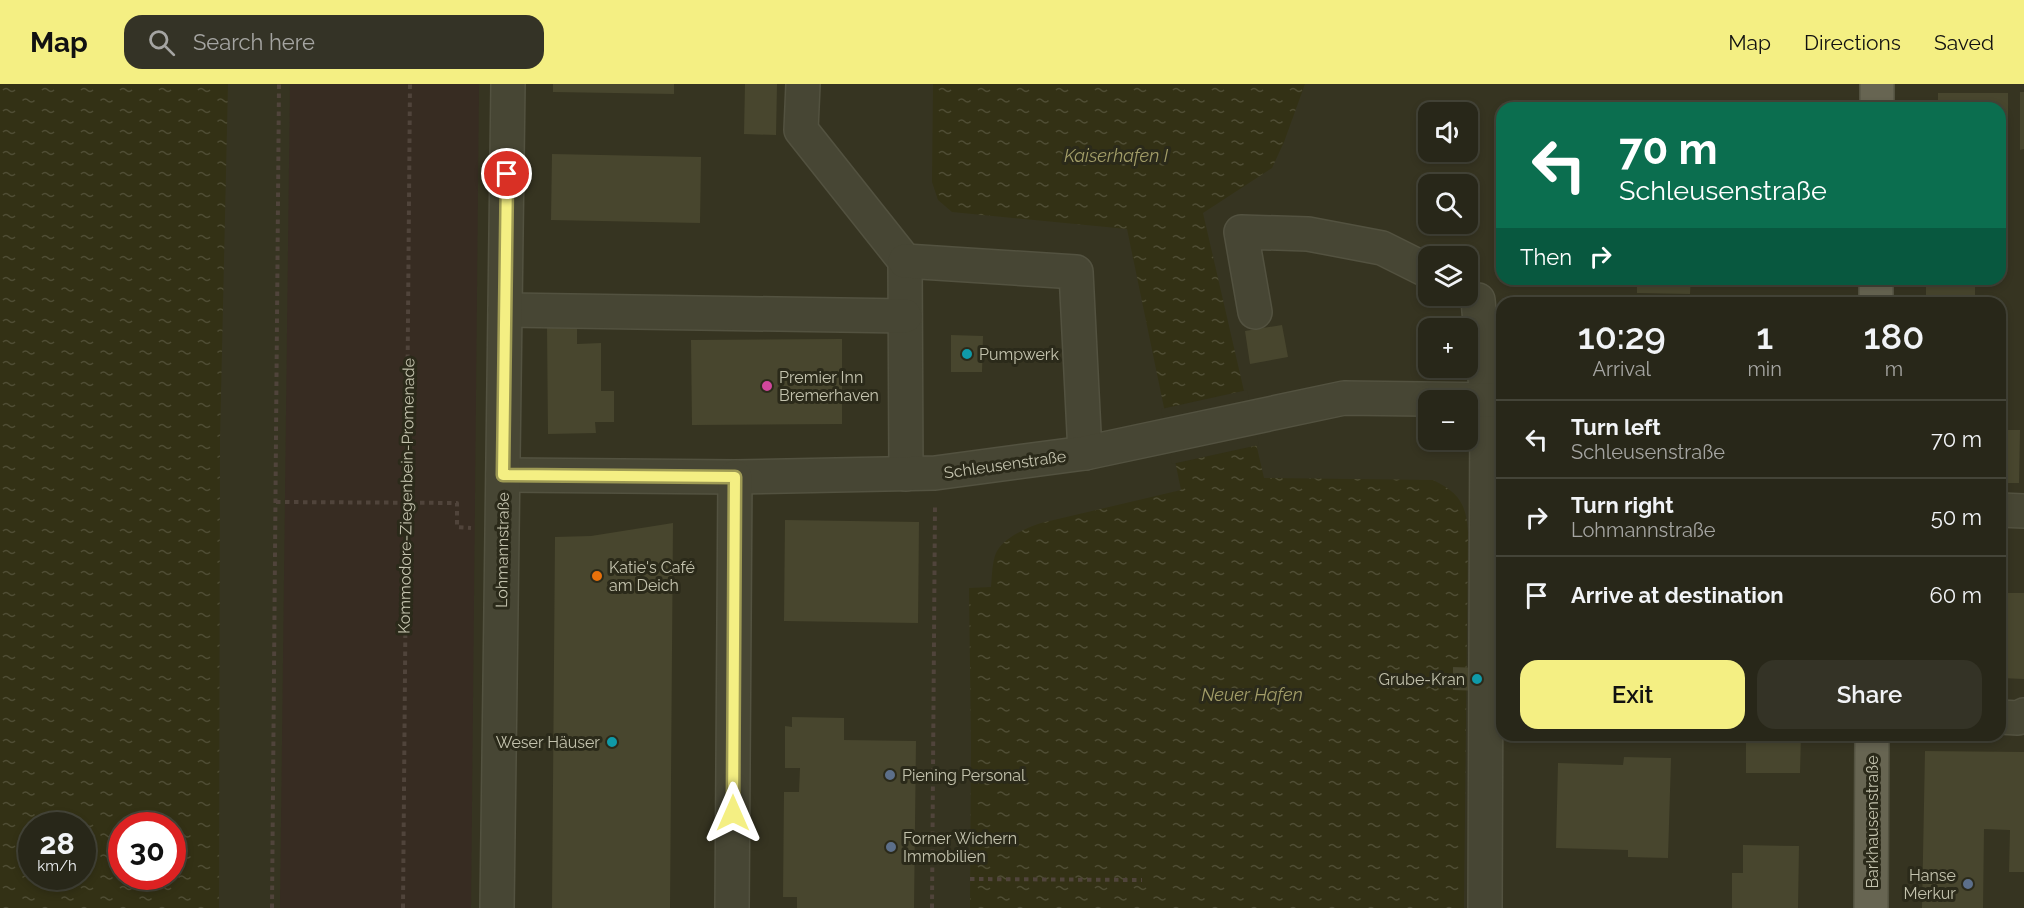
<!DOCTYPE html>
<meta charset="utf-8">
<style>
body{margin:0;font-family:Raleway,sans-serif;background:#343326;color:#f1f3f6;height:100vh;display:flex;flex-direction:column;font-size:22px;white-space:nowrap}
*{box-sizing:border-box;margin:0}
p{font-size:20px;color:#a5a5a2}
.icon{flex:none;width:33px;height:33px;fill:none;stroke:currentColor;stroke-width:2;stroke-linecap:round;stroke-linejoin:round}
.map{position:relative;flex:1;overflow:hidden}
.panel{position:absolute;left:1496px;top:213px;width:510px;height:444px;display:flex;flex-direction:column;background:#282719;border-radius:18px;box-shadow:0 3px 9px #0003,0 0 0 2px #444438}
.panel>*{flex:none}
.banner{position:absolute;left:1496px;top:18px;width:510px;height:183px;border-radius:18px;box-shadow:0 3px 9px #0003,0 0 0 2px #444438;background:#0b6e4f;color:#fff;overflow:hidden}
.buttons{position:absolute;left:1418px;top:18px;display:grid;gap:12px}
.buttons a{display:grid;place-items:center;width:60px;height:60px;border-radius:12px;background:#282719;box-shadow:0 3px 9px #0003,0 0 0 2px #444438;font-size:30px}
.speed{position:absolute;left:18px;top:728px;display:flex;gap:12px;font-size:30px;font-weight:700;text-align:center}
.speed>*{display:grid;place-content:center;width:78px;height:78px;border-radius:50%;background:#282719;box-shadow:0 3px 9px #0003,0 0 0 2px #444438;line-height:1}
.speed small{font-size:15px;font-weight:400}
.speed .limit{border:9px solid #d22;background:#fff;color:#111}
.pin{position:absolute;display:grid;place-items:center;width:51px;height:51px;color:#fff;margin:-26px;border:3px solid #fff;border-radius:50%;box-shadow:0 2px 6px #0007}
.me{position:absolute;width:66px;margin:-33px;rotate:0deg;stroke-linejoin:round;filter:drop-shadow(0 0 4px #0008)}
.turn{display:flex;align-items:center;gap:21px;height:126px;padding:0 24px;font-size:27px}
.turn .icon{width:78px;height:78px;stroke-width:2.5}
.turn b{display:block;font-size:42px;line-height:51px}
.then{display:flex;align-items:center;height:57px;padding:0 24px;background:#0003;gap:12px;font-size:22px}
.eta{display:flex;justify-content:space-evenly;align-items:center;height:102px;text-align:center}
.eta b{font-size:36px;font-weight:600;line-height:42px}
.button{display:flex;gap:12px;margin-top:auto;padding:12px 24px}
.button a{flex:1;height:69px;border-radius:18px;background:#f4ef83;color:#111;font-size:24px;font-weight:600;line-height:69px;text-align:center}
.button a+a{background:#343326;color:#f1f3f6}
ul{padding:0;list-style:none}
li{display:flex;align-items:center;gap:18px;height:78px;padding:0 24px;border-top:2px solid #444438}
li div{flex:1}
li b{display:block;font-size:22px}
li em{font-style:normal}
header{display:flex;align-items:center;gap:36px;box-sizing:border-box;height:84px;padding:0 30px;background:#f4ef83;color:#111}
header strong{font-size:28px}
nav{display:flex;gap:33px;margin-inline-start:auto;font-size:21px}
.search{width:420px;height:54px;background:#343326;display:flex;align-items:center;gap:15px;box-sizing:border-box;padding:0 21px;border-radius:18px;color:#a5a5a2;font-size:22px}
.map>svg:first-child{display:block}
.green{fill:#372c22}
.water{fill:url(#water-ripples);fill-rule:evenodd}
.pier{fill:#363421}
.building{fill:#48462e}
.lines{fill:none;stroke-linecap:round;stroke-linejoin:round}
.minor-casing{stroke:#535240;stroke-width:36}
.major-casing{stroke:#535240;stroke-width:36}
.path{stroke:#50443b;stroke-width:4;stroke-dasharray:4.5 4.5;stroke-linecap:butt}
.minor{stroke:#474634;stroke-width:33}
.major{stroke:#676552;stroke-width:33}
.route-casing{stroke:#9f9b55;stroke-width:15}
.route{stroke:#f4ef83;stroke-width:10}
.culture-dot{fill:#0f9aa8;stroke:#2b2a1a;stroke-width:2}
.hotel-dot{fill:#d1479c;stroke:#2b2a1a;stroke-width:2}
.food-dot{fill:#e8710a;stroke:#2b2a1a;stroke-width:2}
.service-dot{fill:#5c6f8a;stroke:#2b2a1a;stroke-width:2}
.labels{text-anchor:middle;stroke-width:6;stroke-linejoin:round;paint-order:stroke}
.poi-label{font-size:16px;fill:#c4c3ae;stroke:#2b2a1a;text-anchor:start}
.street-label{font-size:16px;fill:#c4c3ae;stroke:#2b2a1a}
.water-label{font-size:18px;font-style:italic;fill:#a29d68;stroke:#2b2a1a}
</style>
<header>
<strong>Map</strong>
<div class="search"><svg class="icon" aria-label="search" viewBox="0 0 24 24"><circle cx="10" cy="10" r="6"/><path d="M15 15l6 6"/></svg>Search here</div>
<nav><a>Map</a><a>Directions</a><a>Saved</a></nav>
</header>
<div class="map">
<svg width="2024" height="824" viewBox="0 0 2024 824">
<defs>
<pattern id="water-ripples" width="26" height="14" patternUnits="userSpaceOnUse" patternTransform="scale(1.5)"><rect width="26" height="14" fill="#333115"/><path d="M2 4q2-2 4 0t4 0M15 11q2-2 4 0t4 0" fill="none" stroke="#4f4d34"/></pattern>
</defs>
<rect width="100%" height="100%" fill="#363421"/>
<path class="green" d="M290,0h189l-8,824h-191z"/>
<g class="water">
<path d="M0,0h228l-8,355 -1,469h-219zM32,741h50v51h-50zM122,741h50v51h-50z"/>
<path d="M933,0h372l-21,58 -12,26 -69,45 61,265 169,2c26,13 33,23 35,52l-4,376h-494l1,-163 -2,-157 22,-1c1,-10 1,-25 5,-34 7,-15 30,-25 45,-30l140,-33 -54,-261 -175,-17 -14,-12 -6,-18z"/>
</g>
<path class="pier" d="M1247,306l12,55 -87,19 -11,-55z"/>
<g class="building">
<path d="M553,0h121v10l-121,-2z"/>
<path d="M745,0h32l-1,51 -32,-1z"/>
<path d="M2020,8h4v57l-4,1z"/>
<path d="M1938,9h70v26h-3v18h-5v-29h-62z"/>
<path d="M552,70l149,3 -1,66 -149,-3z"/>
<path d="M1637,195h54l-1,15 -53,-1z"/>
<rect x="1926" y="195" width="49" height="24"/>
<path d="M1282,241l6,32 -38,7 -5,-33z"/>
<path d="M547,243h30v17l24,-1v48h13v31h-19l1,11 -48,1z"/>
<path d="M951,251l32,1 -1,36h-31z"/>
<path d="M842,255v85l-150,1 -1,-85z"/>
<path d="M2000,346h20l-1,53h-19z"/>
<path d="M785,436l134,2 -1,101 -134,-2z"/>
<path d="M673,439l-3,385h-118l3,-371 36,-1z"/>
<path d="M2000,509h24v86l-24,-1z"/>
<path d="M1453,583l29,1v23l-29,-1z"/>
<path d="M792,633l52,1v22l72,1 -2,167h-117v-11h-14l1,-105h15l1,-24h-15v-42l7,1z"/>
<path d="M1746,651h55l-1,38h-54z"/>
<path d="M1925,667l99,1v120h-15l1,-42 -26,-1 -1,79h-61z"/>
<path d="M1624,673l47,1 -3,100 -40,-1v-7l-72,-2 2,-85 65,2z"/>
<path d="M1743,761l56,1 -1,62h-66v-35h11z"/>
</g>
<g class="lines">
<g class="minor-casing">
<g id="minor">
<path d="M803,0l-2,46 104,131 1,213"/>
<path d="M905,177l171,11 9,181"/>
<path d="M1478,216l9,100 -2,508"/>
<path d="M505,226l400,6"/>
<path d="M1255,228l-14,-80 67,2 74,14 46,23"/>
<path d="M503,391l232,2 200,-4 150,-20 259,-55 158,2"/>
<path d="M2000,426l24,1"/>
<path d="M2000,633l18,1 6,-3"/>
<path d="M497,824l11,-824"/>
<path d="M732,824l3,-431"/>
</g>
</g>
<g class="major-casing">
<g id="major">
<path d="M1877,24v-24"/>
<path d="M1876,219v-24"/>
<path d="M1871,824l1,-173"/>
</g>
</g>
<g class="path">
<path d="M276,418l181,1v24l14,1"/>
<path d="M970,795l172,1"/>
<path d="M272,824l7,-824"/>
<path d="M403,824l7,-824"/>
<path d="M932,824l3,-404"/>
</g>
<use href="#minor" class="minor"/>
<use href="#major" class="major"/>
</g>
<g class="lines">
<g class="route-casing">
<path id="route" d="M507,90l-4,301 232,2 -2,336"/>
</g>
<use href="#route" class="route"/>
</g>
<g class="culture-dot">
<circle cx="967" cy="270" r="6"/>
<circle cx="1477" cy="595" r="6"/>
<circle cx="612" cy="658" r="6"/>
</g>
<circle class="hotel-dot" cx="767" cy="302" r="6"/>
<circle class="food-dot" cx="597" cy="492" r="6"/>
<g class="service-dot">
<circle cx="890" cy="691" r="6"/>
<circle cx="891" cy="763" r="6"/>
<circle cx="1968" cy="800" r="6"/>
</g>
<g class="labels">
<g class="poi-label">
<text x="979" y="276">Pumpwerk</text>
<text x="779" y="299">Premier Inn<tspan x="779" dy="18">Bremerhaven</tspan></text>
<text x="609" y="489">Katie's Café<tspan x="609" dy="18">am Deich</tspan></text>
<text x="1465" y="601" text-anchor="end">Grube-Kran</text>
<text x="600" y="664" text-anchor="end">Weser Häuser</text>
<text x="902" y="697">Piening Personal</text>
<text x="903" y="760">Forner Wichern<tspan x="903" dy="18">Immobilien</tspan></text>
<text x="1956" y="797" text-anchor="end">Hanse<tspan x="1956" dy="18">Merkur</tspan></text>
</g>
<g class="street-label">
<text transform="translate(1005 380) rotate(-8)" y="6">Schleusenstraße</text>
<text transform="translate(406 412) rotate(-89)" y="6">Kommodore-Ziegenbein-Promenade</text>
<text transform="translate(502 466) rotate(-89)" y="6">Lohmannstraße</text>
<text transform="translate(1872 738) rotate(-90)" y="6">Barkhausenstraße</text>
</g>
<g class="water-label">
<text x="1116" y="78">Kaiserhafen I</text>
<text x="1252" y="617">Neuer Hafen</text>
</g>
</g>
</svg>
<div class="buttons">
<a><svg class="icon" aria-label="sound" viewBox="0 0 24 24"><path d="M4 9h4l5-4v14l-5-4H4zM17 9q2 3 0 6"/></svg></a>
<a><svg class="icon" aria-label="search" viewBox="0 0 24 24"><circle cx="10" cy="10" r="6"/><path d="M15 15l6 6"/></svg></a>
<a><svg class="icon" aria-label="layers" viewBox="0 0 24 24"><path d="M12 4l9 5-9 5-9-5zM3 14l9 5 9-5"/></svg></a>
<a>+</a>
<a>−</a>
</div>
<div class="speed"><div>28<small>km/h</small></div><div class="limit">30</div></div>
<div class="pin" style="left:507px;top:90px;background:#d93025"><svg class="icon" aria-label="arrive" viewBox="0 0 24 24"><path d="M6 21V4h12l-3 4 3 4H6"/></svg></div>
<svg class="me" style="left:733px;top:729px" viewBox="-20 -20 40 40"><path d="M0-17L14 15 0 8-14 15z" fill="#f4ef83" stroke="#fff" stroke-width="4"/></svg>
<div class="banner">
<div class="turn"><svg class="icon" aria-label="left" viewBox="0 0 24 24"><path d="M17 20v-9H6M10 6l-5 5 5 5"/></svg><div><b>70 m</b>Schleusenstraße</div></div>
<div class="then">Then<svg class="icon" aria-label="right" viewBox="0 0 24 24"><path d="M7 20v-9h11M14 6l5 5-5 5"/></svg></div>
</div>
<section class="panel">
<div class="eta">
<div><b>10:29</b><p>Arrival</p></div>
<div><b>1</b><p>min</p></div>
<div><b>180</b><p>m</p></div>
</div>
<ul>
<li><svg class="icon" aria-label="left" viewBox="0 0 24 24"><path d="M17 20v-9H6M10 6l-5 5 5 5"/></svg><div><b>Turn left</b><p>Schleusenstraße</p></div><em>70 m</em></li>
<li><svg class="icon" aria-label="right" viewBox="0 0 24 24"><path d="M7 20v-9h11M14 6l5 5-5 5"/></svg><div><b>Turn right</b><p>Lohmannstraße</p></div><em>50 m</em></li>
<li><svg class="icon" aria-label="arrive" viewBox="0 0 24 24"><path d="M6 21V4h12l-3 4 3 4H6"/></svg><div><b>Arrive at destination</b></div><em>60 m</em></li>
</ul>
<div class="button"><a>Exit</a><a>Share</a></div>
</section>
</div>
